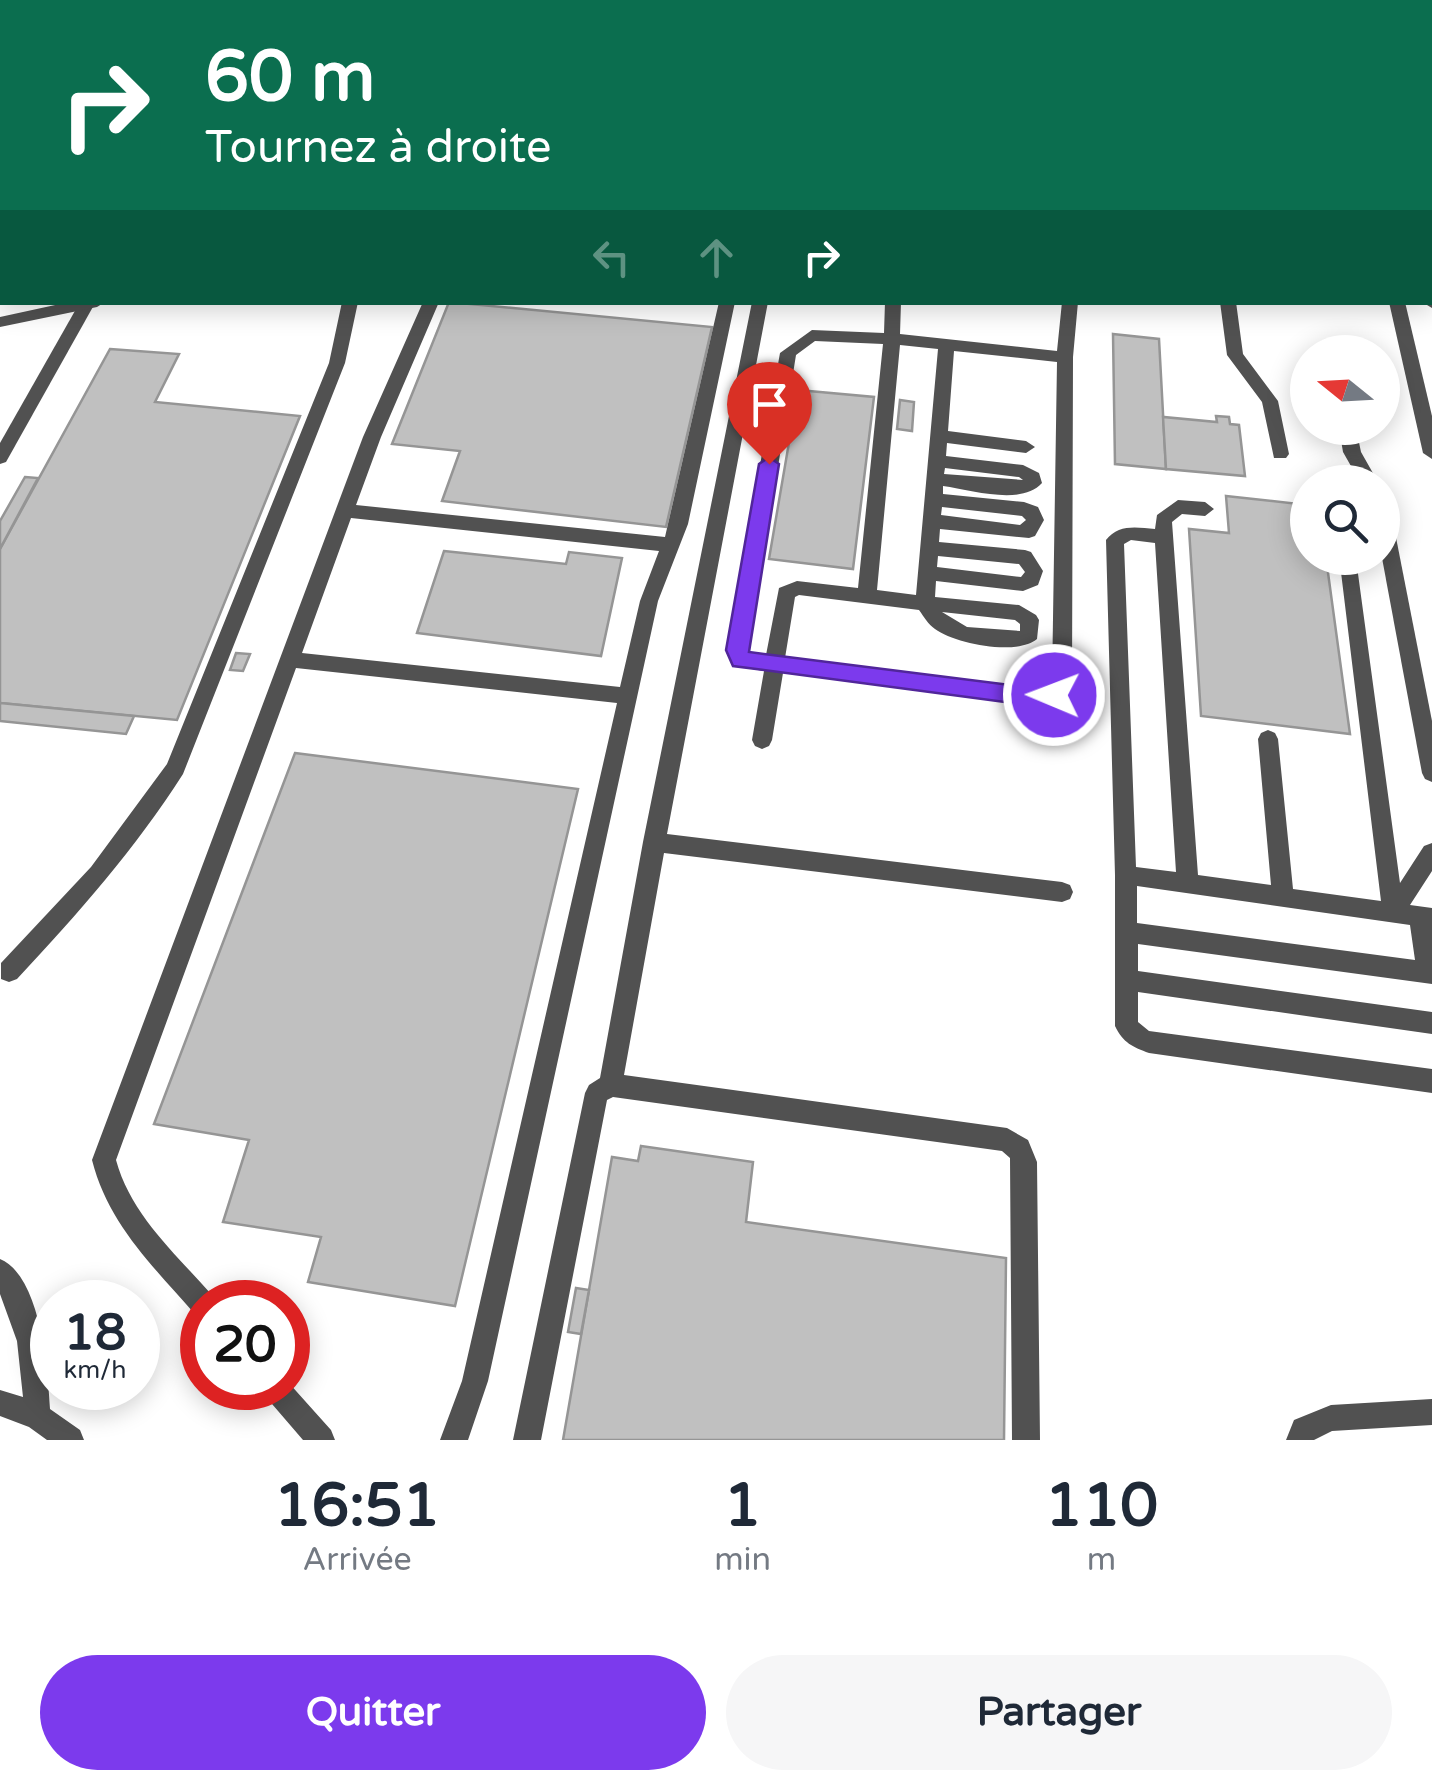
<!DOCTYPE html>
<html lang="fr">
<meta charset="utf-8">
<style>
body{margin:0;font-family:"Varela Round",sans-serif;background:#f6f6f7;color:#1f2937;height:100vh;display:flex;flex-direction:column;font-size:38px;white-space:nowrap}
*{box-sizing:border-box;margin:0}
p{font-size:32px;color:#747a83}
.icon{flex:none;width:55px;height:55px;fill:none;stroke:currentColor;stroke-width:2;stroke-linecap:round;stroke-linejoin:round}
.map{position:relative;height:1440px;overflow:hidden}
.sheet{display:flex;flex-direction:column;background:#fff;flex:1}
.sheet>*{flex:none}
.banner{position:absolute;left:0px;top:0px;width:1432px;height:305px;box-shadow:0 5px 25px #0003;background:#0b6e4f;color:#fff;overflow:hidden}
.needle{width:65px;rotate:288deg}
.controls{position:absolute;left:1290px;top:335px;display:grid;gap:20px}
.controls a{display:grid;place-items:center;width:110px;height:110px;border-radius:50%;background:#fff;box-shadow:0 5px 25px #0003;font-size:50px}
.speed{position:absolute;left:30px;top:1280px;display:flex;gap:20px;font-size:50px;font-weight:700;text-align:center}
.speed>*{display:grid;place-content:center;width:130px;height:130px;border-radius:50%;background:#fff;box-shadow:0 5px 25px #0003;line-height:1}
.speed small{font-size:25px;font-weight:400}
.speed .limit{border:15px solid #d22;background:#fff;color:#111}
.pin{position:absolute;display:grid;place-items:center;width:85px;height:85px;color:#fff;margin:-102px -42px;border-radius:50% 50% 50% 0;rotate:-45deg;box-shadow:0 0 10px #0007}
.pin .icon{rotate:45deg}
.me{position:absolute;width:110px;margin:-55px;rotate:271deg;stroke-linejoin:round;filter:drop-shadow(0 0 8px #0008)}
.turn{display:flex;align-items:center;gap:35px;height:210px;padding:0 40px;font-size:45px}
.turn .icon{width:130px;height:130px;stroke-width:2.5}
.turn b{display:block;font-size:70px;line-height:85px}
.lanes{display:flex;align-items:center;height:95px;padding:0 40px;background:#0003;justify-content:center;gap:50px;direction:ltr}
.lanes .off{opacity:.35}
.eta{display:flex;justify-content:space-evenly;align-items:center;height:170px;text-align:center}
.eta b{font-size:60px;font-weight:700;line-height:70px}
.action{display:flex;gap:20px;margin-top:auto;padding:20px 40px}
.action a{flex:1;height:115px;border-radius:60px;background:#7c3aed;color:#fff;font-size:40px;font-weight:700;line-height:115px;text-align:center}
.action a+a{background:#f6f6f7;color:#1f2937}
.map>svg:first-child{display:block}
.building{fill:#c0c0c0;stroke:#959595;stroke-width:2.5}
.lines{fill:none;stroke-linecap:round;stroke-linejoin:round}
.service{fill:#515151;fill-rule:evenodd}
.minor{fill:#515151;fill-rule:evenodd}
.route{fill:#7c3aed;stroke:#51269a;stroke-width:2.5}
</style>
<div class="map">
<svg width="1432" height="1440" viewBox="0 0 1432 1440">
<rect width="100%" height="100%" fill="#fff"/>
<g class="building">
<path d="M618,0h90l-91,2z"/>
<path d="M841,0h227v2h-228z"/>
<path d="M1148,0h213l1,2h-214z"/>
<path d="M2,81v93h-2v-84z"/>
<path d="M449,302l263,25 -46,200 -224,-26 18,-50 -68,-7z"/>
<path d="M1113,334l46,5 7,130 -51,-5z"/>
<path d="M110,349l69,5 -24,48 145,14 -123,304 -177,-17v-154z"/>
<path d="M798,390l76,7 -21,172 -84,-10z"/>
<path d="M900,400l14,2 -2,29 -15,-2z"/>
<path d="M1216,416l13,1 1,7 9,1 6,51 -79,-7 -3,-52 54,5z"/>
<path d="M25,477l13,1 -38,71v-28z"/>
<path d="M1226,496l82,9v53h18l24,176 -149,-18 -12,-187 40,4z"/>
<path d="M444,551l122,13 3,-12 53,6 -21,98 -184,-23z"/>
<path d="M236,653l14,1 -7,17 -13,-1z"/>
<path d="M0,703l134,13 -8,18 -126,-13z"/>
<path d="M295,753l283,36 -123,517 -147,-24 13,-45 -98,-15 26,-82 -95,-16z"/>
<path d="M641,1146l112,16 -7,60 260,36 -2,182h-441l49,-283 26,4z"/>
<path d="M576,1288l13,2 -8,44 -13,-2z"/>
</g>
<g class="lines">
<g class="service">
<rect x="1076" y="0" width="12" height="2"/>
<rect x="1133" y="0" width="12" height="2"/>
<path d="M1387,0h12l1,2h-12z"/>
<rect x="1430" y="148" width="2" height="12"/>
<rect x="1430" y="194" width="2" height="10"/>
<path d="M2,254v11l-2,1v-11z"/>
<path d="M80,302l14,3 -88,157 -6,2v-21z"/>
<path d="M342,302h16l-13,61 -162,411c-48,75 -105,140 -166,205l-8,3 -8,-3v-16l90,-96 76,-103 162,-401z"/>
<path d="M423,302h16l-58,135 -25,68 309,32 54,-235h16l-47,222 -30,77 -170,780 -20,59h-28l22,-59 155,-678 -321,-35 -180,492c15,55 59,93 95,134l4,8h-13v14l-9,-4c-42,-48 -85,-89 -101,-152l271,-723zM351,518l308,33 -19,50 -20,86 -318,-34z"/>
<path d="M752,302h16l-101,532 395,48 8,3 3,7 -3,7 -8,3 -398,-49 -40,222 383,53 21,12 9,22 3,278h-28l-2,-282 -8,-7 -389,-54 -6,3 -66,340h-28l72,-347 4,-8 11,-7 43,-236z"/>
<path d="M885,302h16l-1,32 157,17 5,-49h16l-5,55 -1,329 -12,15 -18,5 -259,-33 -11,67 -3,6 -7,3 -7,-3 -3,-6 12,-69 -30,-5 -7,-16 53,-297 32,-23 72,3zM815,341l68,3 -25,244 -61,-7 -18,7 -13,67 -18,-2 48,-298zM900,345l38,4 -22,246 -39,-5zM954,351l103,11 -5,321 -10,7 -257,-32 10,-61 4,-2 120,15c5,7 9,14 16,19 20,15 82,27 102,10l2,-19 -3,-5 -17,-10 -84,-8 1,-16 87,10 15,-6 5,-14 -12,-19 -6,-2 -86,-8 1,-13 89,9 6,-2 9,-16 -6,-13 -14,-5 -81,-8v-8c29,4 78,20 99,-3l-3,-10 -16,-8 -77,-9 1,-13 79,10 9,-6 -9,-6 -78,-10zM945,468l74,9 4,3 -79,-6zM942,507l80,9 4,4 -6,5 -79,-10zM938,556l81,8 6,8 -4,5 -84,-10zM942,612l73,8 5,4v7l-53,-4z"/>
<path d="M1220,302h16l7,52 35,47 11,53 -3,4h-12l-12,-56 -35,-47z"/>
<path d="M1339,428h17l5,24 17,30h-18l-17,-30z"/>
<path d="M1178,500l27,2 9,7 -9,7 -23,-2 -10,8 26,353 73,10 -13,-146 3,-6 7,-3 7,3 3,6 15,150 88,12 -41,-337 7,-6 9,1 44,324 24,-37 8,-3v28l-22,34 22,3v76l-294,-40v27l294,41v22l-294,-42v30l11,9 283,38v24l-283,-40c-16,-6 -26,-10 -34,-27v-151l-9,-335c12,-16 30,-13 49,-11l2,-14zM1131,540l24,3 21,329 -40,-5 -12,-323zM1137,886l273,39 5,35 -278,-37z"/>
<path d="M1382,505l9,7 41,209v61l-7,-3 -3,-6 -40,-215z"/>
<path d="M0,1259c41,17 48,112 50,150l30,21 4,10h-37l-18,-13 -29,-11v-26l23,7 -6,-56 -17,-47z"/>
<path d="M288,1382l43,48 4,10h-32l-37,-43 -4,-9h26z"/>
<path d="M1432,1399v26l-100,6 -18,9h-28l8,-20 37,-15z"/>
</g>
<g class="minor">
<path d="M1430,297h2v11l-10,-6h8z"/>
<path d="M69,302h36l-8,5 -97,20v-10z"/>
<path d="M1389,302h16l27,114v43l-9,-6z"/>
</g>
</g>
<path class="route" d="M769,457l10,7 -30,188 293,37 19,-1 4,7 -4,6 -19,6 -309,-41 -7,-16 33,-186z"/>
</svg>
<div class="controls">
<a><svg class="needle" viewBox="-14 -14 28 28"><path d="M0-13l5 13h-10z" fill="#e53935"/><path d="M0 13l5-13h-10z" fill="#747a83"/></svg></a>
<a><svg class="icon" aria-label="search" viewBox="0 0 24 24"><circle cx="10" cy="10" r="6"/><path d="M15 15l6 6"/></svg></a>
</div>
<div class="speed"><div>18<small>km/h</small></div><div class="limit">20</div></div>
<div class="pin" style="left:769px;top:464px;background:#d93025"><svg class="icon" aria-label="arrive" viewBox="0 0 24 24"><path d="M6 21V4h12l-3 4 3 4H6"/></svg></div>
<svg class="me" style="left:1054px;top:695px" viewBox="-20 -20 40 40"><circle r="17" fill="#7c3aed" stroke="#fff" stroke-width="3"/><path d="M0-11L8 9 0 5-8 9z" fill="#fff"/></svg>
<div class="banner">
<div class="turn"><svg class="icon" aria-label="right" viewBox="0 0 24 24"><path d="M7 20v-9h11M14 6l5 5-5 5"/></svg><div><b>60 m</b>Tournez à droite</div></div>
<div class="lanes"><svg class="icon off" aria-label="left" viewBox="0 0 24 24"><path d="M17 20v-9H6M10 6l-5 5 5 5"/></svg><svg class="icon off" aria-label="ahead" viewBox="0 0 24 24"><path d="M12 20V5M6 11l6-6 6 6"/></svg><svg class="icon" aria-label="right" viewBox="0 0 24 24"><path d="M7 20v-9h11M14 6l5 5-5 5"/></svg></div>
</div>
</div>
<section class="sheet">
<div class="eta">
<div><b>16:51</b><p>Arrivée</p></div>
<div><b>1</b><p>min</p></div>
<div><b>110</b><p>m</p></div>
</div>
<div class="action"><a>Quitter</a><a>Partager</a></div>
</section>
